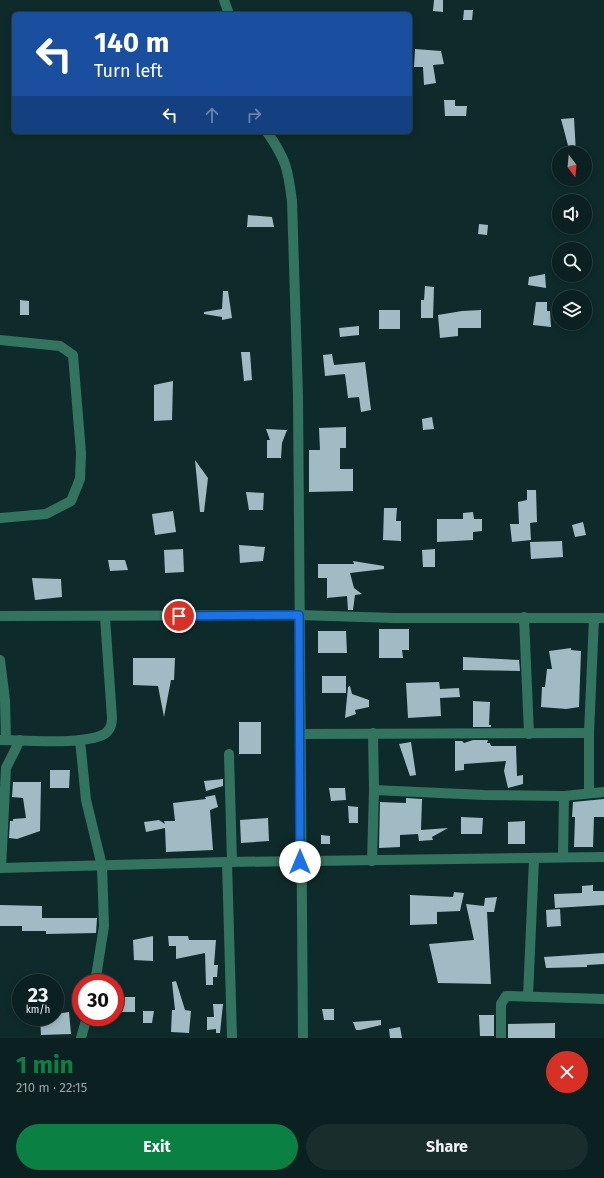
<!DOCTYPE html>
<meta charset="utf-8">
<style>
body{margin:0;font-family:"Fira Sans",sans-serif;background:#192d2d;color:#f1f3f6;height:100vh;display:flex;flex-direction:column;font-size:15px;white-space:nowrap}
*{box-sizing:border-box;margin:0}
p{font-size:13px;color:#9aa3a5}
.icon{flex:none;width:22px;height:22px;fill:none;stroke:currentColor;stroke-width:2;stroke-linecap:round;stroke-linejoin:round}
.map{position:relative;height:1038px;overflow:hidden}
.sheet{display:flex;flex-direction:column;background:#0b2020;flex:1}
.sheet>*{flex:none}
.guide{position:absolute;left:12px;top:12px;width:400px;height:122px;border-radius:6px;box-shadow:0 2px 6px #0003,0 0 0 1px #2b3e3e;background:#1a4fa0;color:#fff;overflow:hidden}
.needle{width:26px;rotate:164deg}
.controls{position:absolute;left:552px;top:146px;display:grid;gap:8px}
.controls a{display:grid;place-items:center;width:40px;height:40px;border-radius:50%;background:#0b2020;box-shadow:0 2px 6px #0003,0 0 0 1px #2b3e3e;font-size:20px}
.speed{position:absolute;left:12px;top:974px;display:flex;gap:8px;font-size:20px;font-weight:700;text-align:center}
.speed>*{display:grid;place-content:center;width:52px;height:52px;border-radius:50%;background:#0b2020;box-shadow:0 2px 6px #0003,0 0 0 1px #2b3e3e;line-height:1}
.speed small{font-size:10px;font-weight:400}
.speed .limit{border:6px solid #d22;background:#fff;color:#111}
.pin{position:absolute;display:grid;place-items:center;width:34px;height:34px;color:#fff;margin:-17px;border:2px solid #fff;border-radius:50%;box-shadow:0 1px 4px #0007}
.me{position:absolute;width:44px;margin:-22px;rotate:0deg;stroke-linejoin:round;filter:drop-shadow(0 0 3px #0008)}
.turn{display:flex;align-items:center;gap:14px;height:84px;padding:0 16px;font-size:18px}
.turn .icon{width:52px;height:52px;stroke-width:2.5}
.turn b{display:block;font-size:28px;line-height:34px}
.lanes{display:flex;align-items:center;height:38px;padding:0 16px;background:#0003;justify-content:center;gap:20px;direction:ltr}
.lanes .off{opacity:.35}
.round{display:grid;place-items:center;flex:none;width:42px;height:42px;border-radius:21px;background:#192d2d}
.summary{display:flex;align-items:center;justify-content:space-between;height:68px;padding:0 16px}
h1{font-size:24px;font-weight:700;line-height:30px;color:#0b8043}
.action{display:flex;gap:8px;margin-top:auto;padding:8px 16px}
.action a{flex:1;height:46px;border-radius:24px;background:#0b8043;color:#fff;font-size:16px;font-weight:700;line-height:46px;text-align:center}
.action a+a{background:#192d2d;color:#f1f3f6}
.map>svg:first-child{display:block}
.building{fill:#a1bbc5}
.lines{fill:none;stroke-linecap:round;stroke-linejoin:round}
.minor{stroke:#337460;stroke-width:10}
.route-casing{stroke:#114b97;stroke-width:10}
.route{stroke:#1a73e8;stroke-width:7}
</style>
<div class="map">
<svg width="604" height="1038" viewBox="0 0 604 1038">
<rect width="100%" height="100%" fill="#0f2a2a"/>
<g class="building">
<path d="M434,0h9v12l-10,-1z"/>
<path d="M464,10h9l-1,10h-9z"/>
<path d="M415,49l26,2 3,13 -11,1 3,18 -12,2 -1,-18h-9z"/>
<path d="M444,100h11v6h12l-1,10h-21z"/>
<path d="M574,118l2,35h-6l-9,-34z"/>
<path d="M248,215l24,2 2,10h-27z"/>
<path d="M479,224l9,1 -1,10 -9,-1z"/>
<path d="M545,274l1,14 -18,-3 1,-8z"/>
<path d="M425,286l9,1 -1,31h-12v-18h3z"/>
<path d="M223,291h5l4,27 -10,2v-3l-18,-3v-2l18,-3z"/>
<path d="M20,300l9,1v14h-9z"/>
<path d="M536,302h11v9h3l1,16 -18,-2z"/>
<rect x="379" y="310" width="21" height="19"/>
<path d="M481,310v18h-23v8l-18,2 -2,-23 24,-4z"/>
<path d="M359,326v9l-19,2 -1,-9z"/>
<path d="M241,352h9l2,28 -8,1z"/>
<path d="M332,354l2,11 31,-3 6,48 -10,2 -2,-15 -11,1 -3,-24 -20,2 -2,-21z"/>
<path d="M173,381l-1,39 -18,1v-36z"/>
<path d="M432,417l2,12 -11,1 -1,-11z"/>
<path d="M346,427v21h-6v21h13v22l-44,1v-42h11l-1,-22z"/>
<path d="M266,429l21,1 -5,13 -1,15h-14v-18h3z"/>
<path d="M195,460l13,18 -4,34h-4z"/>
<path d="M527,490h9l1,32 -7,1 1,17 -19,2 -2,-18h9l-1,-22 9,-2z"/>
<path d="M246,492l18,1 -1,17h-14z"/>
<path d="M384,508h13l-1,13h5v20l-18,-1z"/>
<path d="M173,511l3,21 -21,3 -3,-21z"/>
<path d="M473,512l1,7h8v12l-9,1v8l-36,2v-23h26v-6z"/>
<path d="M583,522l3,13 -11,2 -3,-12z"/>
<path d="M562,541l1,16 -32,2 -1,-17z"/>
<path d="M239,545l26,2 -2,14 -23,2z"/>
<path d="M183,549l1,23 -19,1 -1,-23z"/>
<path d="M435,549v18h-12l-1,-17z"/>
<path d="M108,560h17l3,10 -18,1z"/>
<path d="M353,561l31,5v3l-34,4 4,15 8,6 -7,1 -2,15h-5l-1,-14 -20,2v-20h-9v-14h36z"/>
<path d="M32,578l29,1 1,18 -27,3z"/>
<path d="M379,629h30v21h-7l1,8h-24z"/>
<path d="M318,631h28l1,22h-29z"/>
<path d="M571,648v2l10,1 -2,56 -13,2 -25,-2 1,-20h3l2,-18h5l-3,-18z"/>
<path d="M463,657l56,3 1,11 -57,-1z"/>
<path d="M133,658h42l-1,22h-3l-7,37 -6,-31 -25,-1z"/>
<rect x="322" y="676" width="24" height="17"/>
<path d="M439,682l1,7 19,-1 1,9 -20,1 1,18 -33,2 -2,-35z"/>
<path d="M350,686l2,8 17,6v7l-14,3 1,4 -11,4 3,-31z"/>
<path d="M473,701l17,1 -1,23h2v2h-18z"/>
<rect x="239" y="722" width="22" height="32"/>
<path d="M473,740h15l-1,3h3l1,3h25l1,30 6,-1v9l-15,4 -4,-17 2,-10 -42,3v6l-9,1v-30h7l2,2z"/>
<path d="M411,742l5,33 -6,1 -11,-32z"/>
<path d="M50,770h20l-1,18h-19z"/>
<path d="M223,779v7l-17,5 -2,-10z"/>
<path d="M13,782h28l-1,49 -23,8 -8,-1 1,-17h3v-2l13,-1 -3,-20 -11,-1z"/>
<path d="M329,788h16l1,12 -15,1z"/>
<path d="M215,795l3,12 -8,3 3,40 -47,2 -1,-24 -19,4 -2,-10 15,-2 6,4 -1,-3h11l-2,-18 33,-4 -1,-2z"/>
<path d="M406,798l16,1 -1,31 27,-2 -16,9 1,3 -14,1 -1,-7 -18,1v12l-21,1 1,-46 26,1z"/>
<path d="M604,799v18h-10l-1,30h-19l1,-30h-3l1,-15z"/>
<path d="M348,806l10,1v16h-9z"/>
<path d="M461,817l22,1 -1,16h-21z"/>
<path d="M268,818l1,23 -28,2 -1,-23z"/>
<path d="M525,821v23h-17v-22z"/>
<path d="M321,835l9,1v8h-9z"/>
<path d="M593,885v6h11v14l-49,3 -1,-14 28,-1v-7z"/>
<path d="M454,892l10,1 -4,18 -23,1v12l-27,1v-30l43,2z"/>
<path d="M497,897l-3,15h-7l4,72 -53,-1 -9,-39 45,-4 -8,-36 18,2 1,-8z"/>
<path d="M0,905l42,1v12h55l-1,15 -50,1v-3h-24v-5h-22z"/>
<path d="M560,909l1,17 -14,1 -1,-17z"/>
<path d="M153,936v25l-19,-1 -1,-20z"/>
<path d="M168,936h20l1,4h27l-2,25h4l-1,12h-4v8h-7l-1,-32 -29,6v-13h-7z"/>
<path d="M604,953v11l-17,1v2l-41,1 -2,-11z"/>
<path d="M176,981l9,29 6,1 -2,22 -18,-1 1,-22h3l-3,-28z"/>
<path d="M117,997h18v15h-17z"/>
<path d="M213,1004h10l-3,29h-4v-4l-9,1v-13h7z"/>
<path d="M322,1009h12v11h-10z"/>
<path d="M143,1011h11l-2,12h-9z"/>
<path d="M69,1012l2,22 -30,1 -1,-18h15v-3z"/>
<path d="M479,1015h15v21h-14z"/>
<path d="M381,1020v5l-21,5h-4l-3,-8z"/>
<path d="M555,1023v15h-47v-14z"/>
<path d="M400,1027l2,11h-12l-1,-9z"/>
</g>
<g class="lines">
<g class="minor">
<path d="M224,0l5,14"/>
<path d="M267,132c19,27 21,37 25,69l6,195 5,642"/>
<path d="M0,340l60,6 13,9 8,98 -1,26 -9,22 -25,13 -46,4"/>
<path d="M0,616l299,-1 95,3h210"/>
<path d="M524,617l5,117"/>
<path d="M0,660l5,40 1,40"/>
<path d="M373,733l1,57 110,5 80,1 40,-4"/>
<path d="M300,734l289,-1"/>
<path d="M0,740c22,0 92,6 107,-8 4,-4 5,-9 5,-14l-7,-101"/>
<path d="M80,740l6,60 16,66 2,60 -9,57"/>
<path d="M229,754l3,108"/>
<path d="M589,792v-59l5,-115"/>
<path d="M563,857l1,-61"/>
<path d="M372,861l2,-71"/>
<path d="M227,862l5,176"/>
<path d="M0,868l227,-6 377,-5"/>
<path d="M1,868l5,-100 14,-28"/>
<path d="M528,996l6,-137"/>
<path d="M81,1038l6,-21"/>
<path d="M501,1038v-34l5,-8 98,3"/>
</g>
</g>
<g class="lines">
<g class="route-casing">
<path id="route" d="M179,616l120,-1 1,247"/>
</g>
<use href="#route" class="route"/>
</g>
</svg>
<div class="controls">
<a><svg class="needle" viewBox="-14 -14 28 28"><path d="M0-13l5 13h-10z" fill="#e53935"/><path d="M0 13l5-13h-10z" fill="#9aa3a5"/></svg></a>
<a><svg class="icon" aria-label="sound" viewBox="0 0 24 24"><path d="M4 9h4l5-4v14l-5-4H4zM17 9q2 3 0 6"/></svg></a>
<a><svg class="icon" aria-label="search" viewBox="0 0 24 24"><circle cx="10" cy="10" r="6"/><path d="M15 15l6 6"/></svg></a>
<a><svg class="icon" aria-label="layers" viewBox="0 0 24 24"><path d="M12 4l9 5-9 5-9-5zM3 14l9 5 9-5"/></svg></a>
</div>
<div class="speed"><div>23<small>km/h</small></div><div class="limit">30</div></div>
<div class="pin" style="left:179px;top:616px;background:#d93025"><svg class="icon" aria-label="arrive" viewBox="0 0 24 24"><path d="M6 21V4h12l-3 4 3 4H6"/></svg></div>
<svg class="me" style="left:300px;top:862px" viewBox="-20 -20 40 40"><circle r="19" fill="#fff"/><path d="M0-13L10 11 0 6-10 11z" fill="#1a73e8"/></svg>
<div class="guide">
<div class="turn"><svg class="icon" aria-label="left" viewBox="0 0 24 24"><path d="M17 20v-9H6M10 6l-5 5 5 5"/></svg><div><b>140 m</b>Turn left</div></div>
<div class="lanes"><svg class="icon" aria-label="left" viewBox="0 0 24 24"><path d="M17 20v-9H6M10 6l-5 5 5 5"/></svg><svg class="icon off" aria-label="ahead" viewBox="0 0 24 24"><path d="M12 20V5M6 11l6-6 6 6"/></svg><svg class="icon off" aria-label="right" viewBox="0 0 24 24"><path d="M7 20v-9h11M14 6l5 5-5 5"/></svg></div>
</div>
</div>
<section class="sheet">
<div class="summary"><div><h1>1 min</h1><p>210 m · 22:15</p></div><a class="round" style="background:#d93025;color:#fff"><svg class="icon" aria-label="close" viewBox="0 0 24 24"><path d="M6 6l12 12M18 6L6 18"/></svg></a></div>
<div class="action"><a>Exit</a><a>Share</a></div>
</section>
